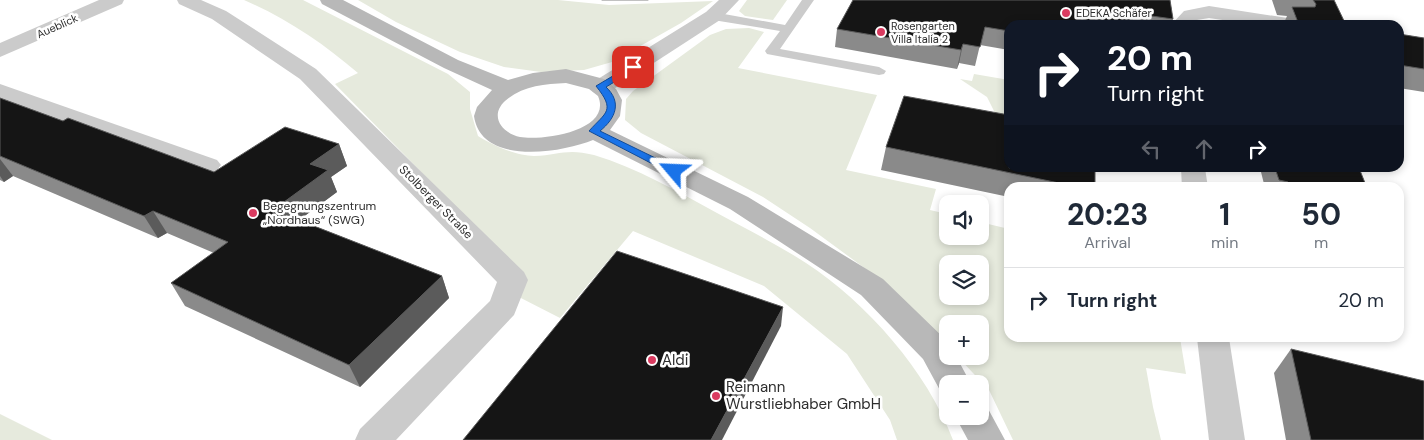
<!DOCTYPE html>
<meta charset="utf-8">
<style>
body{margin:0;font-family:"DM Sans",sans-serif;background:#f6f6f7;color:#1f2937;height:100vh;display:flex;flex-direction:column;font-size:19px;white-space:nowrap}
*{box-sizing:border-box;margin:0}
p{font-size:16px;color:#747a83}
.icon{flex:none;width:28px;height:28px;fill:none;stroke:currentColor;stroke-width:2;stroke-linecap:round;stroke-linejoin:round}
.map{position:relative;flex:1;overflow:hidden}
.sheet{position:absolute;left:1004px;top:182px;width:400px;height:160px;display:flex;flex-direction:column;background:#fff;border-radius:15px;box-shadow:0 2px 8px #0003}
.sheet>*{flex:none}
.guide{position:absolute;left:1004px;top:20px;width:400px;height:152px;border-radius:15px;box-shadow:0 2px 8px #0003;background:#111827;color:#fff;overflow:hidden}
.fabs{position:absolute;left:939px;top:195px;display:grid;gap:10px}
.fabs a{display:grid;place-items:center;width:50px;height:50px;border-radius:10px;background:#fff;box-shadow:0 2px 8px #0003;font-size:25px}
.pin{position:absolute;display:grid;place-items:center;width:42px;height:42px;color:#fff;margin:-21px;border-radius:10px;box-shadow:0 2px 8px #0006}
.me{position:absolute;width:55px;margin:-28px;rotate:296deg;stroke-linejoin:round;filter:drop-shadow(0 0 4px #0008)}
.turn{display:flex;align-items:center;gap:18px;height:105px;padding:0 20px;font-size:22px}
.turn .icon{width:65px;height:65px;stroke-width:2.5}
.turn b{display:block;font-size:35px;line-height:42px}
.lanes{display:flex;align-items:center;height:48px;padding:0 20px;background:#0003;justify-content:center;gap:25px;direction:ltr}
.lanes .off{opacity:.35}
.eta{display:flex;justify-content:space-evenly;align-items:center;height:85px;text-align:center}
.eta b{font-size:30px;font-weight:700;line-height:35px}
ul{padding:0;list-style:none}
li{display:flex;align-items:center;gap:15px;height:65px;padding:0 20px;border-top:1px solid #e0e1e3}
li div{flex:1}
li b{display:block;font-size:19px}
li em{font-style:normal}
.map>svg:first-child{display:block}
.green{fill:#e6eadd;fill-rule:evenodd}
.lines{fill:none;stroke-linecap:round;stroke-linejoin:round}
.lane{fill:#cbcbcb;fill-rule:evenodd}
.street{fill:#cbcbcb;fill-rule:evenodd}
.secondary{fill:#b8b8b8;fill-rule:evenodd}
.tram{stroke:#838383;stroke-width:1}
.wall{fill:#8a8a8a}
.shaded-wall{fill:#5b5b5b}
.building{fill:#151515;stroke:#5b5b5b}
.route{fill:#1a73e8;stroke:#114b97}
.poi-dot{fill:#da3b60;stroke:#fff;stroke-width:2}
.labels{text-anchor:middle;stroke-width:5;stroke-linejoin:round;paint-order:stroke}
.far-poi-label{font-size:11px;fill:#2e2e2e;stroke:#fff;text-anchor:start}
.far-street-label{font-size:11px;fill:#2e2e2e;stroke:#fff}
.street-label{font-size:12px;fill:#2e2e2e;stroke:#fff}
.poi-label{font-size:12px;fill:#2e2e2e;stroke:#fff;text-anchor:start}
.near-poi-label{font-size:15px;fill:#2e2e2e;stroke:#fff;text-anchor:start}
</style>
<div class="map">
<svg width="1424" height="440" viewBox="0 0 1424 440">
<rect width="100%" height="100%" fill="#fff"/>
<g class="green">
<path d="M244,0h59l145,74 22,18v17l8,27c14,9 39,20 56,20 25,-1 33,-8 60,-1 43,13 83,36 123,58 29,16 60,31 89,50 61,40 121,108 147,177h-56l-7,-20 -43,-66 -83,-68 -131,-55 -73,87 -45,-23 -82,-111 -98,-100 23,-11c-35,-30 -72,-55 -114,-73z"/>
<path d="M358,0h200l51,5 104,-4 -32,22 -69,39 -28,8 -43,2 -37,-5 -44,-15 -64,-30z"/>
<path d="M747,0h40l-14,20 -28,-4 -6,-5z"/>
<path d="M749,28l15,4 -26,36 139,27 -31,75 90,19 -6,21 17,4 1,22h32v-14l29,7v109h171l6,36 -40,-6 7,39 8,33h-148l-24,-50 -32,-34h23v-32h-32l-1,22 -54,-57 -83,-61 -47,-31 -122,-64 -16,-13 1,-21 7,-8 77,-56 16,-6zM948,264h32v32h-32z"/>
<path d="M974,74l35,6v36l-14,-3 -8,-16 -27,-18 12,2z"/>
<path d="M0,414l52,26h-52z"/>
</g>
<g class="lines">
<path class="lane" d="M802,0h12l-34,49 99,18 7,4 -2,3 -5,1 -112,-21 -2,-3 15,-20 -67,-11 -6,-4 6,-4 72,13z"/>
<g class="street">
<path d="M99,0h25l-2,4 -122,53v-14z"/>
<path d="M177,0h24l25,11 90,58 208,203 4,8 -14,35 -118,125h-41l5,-11 130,-128 7,-19 -197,-203 -88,-60 -33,-15z"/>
<path d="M719,0h20l-19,20 -111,72 -8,2 -8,-2 -3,-5 3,-5 113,-70z"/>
<path d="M1209,6l85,13 7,2 3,4h-48l-47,-7 -12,2 -5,5h-21l13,-14z"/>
<path d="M0,84l217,76 4,5 -4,5 -9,3 -9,-3 -199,-71z"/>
<path d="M1181,168h24l3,20h-26z"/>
<path d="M1197,338h32l16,102h-36z"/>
</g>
<g class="secondary">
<path d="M320,0h23l115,60 50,20 25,-7 33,-4 38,10 12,10 6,11 -2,16 -10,14 138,67 135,82 64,62 1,15h8l15,28h-23v12l-6,-2 -19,-35 -62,-64 -131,-86 -137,-69c-32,13 -112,26 -119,-24l3,-9 15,-17 -48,-22 -122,-64zM566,83l23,6 9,7c15,35 -56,45 -78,41 -18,-4 -31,-21 -15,-36 17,-15 39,-17 61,-18z"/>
<path d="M980,403l6,2 19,35h-37l-13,-24h25z"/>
</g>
<path class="tram" d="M602,0h46"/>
</g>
<g class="wall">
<path d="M1170,0l3,19 -3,6h-161v25l-29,-5 -5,21 -16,-3 -2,6 -122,-22 2,-18z"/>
<path d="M1272,0h62l-35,25h-16l4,-9 -10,-1z"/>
<path d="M1399,34l25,4v54l-25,-4z"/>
<path d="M0,98l63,23 151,51 125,-28 8,22 -16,11 6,15 -38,28 143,56 7,22 -89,89 -175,-81 -14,-23 43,-30 -47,-20 -9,5 -145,-62 -9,6 -4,-2z"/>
<path d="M886,147l209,41h-86v9l-128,-27z"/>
<path d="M1260,168h99l8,20h-102z"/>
<path d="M1291,349l133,91h-138l-12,-67z"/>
</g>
<g class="shaded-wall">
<path d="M963,44l-4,19 -2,6 4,-19z"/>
<path d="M339,144l8,22 -16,11 6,15 -54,40 -10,-22 37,-46z"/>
<path d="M0,159l13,17 -9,6 -4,-6z"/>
<path d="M153,211l14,22 -9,5 -14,-22z"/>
<path d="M442,276l7,22 -89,89 -11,-22z"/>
<path d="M783,307l-2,19 -59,114h-11z"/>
</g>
<g class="building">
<path d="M853,0h317l3,19 -43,-6 1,12h-122v6l-24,-4 -5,20 -17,-3 -2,6 -124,-21z"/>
<path d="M1313,0h21l12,25h-47l-7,-18h23l1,-3z"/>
<path d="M1399,34l25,4v31l-25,-4z"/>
<path d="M904,96l105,19v53h86v20h-12l-197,-41z"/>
<path d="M0,98l63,23 5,-3 146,54 71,-45 54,17 -29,20 18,6 -55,40 169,66 -93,89 -178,-82 57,-41 -75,-31 -9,5 -144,-60z"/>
<path d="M1275,168h84l8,20h-77l-2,-6 -9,-2z"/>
<path d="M617,251l166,56 -72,133h-248z"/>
<path d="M1291,349l133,32v59h-113z"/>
</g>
<path class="route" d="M633,64l5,3 -2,2 -30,18c16,15 10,31 -6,44l78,38 1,2 -1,2h-8l-81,-42c17,-19 27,-20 7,-45z"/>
<g class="poi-dot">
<circle cx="1066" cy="13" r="5"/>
<circle cx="881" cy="32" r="5"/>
<circle cx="253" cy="213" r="5"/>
<circle cx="652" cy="360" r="5"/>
<circle cx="716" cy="396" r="5"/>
</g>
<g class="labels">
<g class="far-poi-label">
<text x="1076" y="17">EDEKA Schäfer</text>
<text x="891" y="30">Rosengarten<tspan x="891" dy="13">Villa Italia 2</tspan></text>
</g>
<g class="far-street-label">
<text transform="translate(57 26) rotate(-24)" y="4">Aueblick</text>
</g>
<g class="street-label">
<text transform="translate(436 202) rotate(45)" y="4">Stolberger Straße</text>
</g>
<g class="poi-label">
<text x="263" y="210">Begegnungszentrum<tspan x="263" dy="14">„Nordhaus“ (SWG)</tspan></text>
</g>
<g class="near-poi-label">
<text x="662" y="365">Aldi</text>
<text x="726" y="392">Reimann<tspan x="726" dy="17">Wurstliebhaber GmbH</tspan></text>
</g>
</g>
</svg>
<div class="fabs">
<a><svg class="icon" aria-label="sound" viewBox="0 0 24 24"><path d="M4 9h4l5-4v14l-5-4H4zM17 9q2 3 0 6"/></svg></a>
<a><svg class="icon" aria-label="layers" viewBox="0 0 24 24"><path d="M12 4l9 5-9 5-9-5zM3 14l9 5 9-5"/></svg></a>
<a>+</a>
<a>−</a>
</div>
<div class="pin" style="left:633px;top:67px;background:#d93025"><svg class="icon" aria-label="arrive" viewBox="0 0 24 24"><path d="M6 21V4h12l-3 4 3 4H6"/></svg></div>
<svg class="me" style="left:674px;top:171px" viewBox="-20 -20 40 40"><path d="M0-17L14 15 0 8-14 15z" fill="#1a73e8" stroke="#fff" stroke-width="4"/></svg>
<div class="guide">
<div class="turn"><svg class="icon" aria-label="right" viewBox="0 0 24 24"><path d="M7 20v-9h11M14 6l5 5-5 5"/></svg><div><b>20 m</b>Turn right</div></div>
<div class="lanes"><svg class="icon off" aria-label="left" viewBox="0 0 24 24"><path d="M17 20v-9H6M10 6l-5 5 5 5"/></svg><svg class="icon off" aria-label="ahead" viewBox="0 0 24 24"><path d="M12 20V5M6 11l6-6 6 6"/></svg><svg class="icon" aria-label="right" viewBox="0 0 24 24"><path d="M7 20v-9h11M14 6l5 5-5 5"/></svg></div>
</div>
<section class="sheet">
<div class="eta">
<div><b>20:23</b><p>Arrival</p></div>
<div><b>1</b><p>min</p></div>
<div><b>50</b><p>m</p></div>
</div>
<ul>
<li><svg class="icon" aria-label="right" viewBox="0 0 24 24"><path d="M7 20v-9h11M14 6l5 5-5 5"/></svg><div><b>Turn right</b></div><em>20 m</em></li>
</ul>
</section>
</div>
